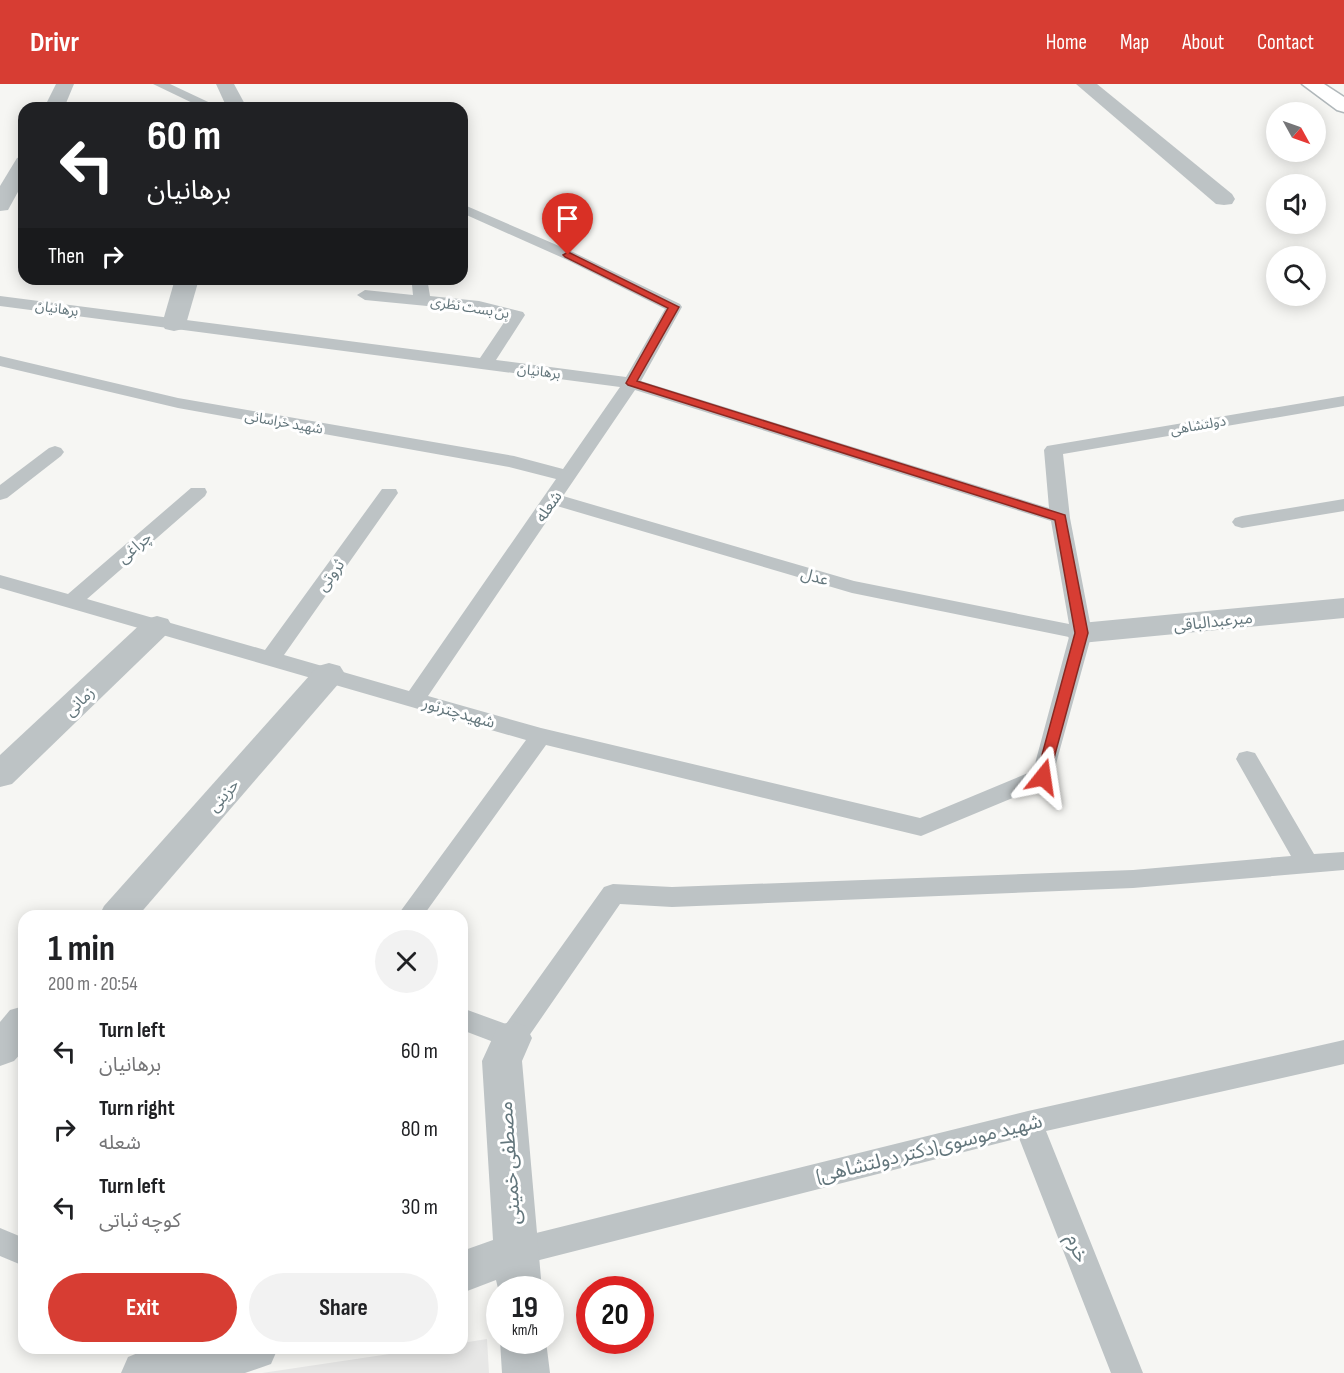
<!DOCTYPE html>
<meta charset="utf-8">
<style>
body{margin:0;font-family:"Sofia Sans Condensed","Noto Sans Arabic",sans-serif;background:#f2f2f2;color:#202124;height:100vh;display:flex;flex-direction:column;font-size:22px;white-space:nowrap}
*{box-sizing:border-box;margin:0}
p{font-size:20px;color:#757577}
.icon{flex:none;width:33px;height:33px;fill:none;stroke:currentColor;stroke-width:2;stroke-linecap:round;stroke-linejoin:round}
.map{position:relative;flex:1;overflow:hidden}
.side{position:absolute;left:18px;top:826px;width:450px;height:444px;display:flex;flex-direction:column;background:#fff;border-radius:18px;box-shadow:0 3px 15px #0003}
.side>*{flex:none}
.guide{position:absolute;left:18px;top:18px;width:450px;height:183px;border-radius:18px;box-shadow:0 3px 15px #0003;background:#202124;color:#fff;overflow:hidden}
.needle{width:39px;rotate:130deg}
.tools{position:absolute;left:1266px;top:18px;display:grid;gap:12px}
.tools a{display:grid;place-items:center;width:60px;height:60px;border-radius:50%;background:#fff;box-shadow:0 3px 15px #0003;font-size:30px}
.speed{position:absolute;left:486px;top:1192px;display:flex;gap:12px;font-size:30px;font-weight:700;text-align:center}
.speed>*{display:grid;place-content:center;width:78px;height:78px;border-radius:50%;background:#fff;box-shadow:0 3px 15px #0003;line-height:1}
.speed small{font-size:15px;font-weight:400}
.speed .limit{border:9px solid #d22;background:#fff;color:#111}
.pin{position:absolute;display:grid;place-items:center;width:51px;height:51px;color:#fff;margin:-62px -26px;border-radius:50% 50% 50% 0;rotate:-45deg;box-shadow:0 0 6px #0007}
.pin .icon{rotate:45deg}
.me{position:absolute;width:66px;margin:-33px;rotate:15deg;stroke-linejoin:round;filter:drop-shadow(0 0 4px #0008)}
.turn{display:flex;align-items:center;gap:21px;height:126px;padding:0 30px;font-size:27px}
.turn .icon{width:78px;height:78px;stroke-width:2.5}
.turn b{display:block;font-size:42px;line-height:51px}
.then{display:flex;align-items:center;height:57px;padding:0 30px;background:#0003;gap:12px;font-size:22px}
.round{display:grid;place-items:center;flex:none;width:63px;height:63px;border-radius:32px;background:#f2f2f2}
.summary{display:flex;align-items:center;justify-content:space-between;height:102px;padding:0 30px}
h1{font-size:36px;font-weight:700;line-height:45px}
.button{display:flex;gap:12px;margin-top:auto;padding:12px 30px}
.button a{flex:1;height:69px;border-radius:36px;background:#d73d33;color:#fff;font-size:24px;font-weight:700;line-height:69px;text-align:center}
.button a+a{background:#f2f2f2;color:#202124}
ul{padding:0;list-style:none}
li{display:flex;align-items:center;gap:18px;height:78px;padding:0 30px}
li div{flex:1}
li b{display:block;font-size:22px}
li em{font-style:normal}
header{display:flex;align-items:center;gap:36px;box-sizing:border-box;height:84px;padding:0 30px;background:#d73d33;color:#fff}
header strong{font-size:28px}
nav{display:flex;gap:33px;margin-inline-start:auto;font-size:21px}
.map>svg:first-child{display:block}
.built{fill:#e7e7e6}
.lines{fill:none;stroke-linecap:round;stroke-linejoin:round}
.secondary-casing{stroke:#b0b7ba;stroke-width:3}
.lane{fill:#bdc3c5;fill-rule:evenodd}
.street{fill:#bdc3c5;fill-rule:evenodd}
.secondary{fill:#fff;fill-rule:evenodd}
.route{fill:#d73d33;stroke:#8c2821;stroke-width:1.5}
.labels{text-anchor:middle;stroke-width:6;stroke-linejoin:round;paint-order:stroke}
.far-street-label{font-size:14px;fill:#63767c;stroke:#fff}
.street-label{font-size:16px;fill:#63767c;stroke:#fff}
.near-street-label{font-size:20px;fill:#63767c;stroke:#fff}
</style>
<header>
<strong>Drivr</strong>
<nav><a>Home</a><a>Map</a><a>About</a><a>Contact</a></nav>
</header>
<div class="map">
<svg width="1344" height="1289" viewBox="0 0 1344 1289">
<rect width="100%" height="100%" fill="#f6f6f3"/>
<path class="built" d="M487,1255l2,34h-227l161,-24 39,-1v-5z"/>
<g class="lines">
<g class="secondary-casing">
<path id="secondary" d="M1302,0h22l20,13v15l-7,-2z"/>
</g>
<g class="lane">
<path d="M153,0h17l51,24h-18z"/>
<path d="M462,120l111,48 107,52 2,3 -41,74 408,127 -5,-58 3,-4 297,-50v10l-281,48 7,64 22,115 -41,149 -130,54 -375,-91 -123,171h-26l129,-176 -526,-152v-13l68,19 123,-106h14l2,4 -2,4 -118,103 178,51 117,-161h14l2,4 -114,162 125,36 147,-212 -47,-12 -331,-59 -178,-42v-10l178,42 336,58 49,13 57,-82 -620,-81v-10l480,62 27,-40 -28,-7 -114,-11 -8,-5 8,-5 48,5 -1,-10 -5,-6h17l4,5 2,12 49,5 44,11 2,3 -29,45 130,17 39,-68 -102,-51 -101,-45zM635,306l416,131 18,103 -215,-43 -291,-85zM557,422l295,87 217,44 -36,134 -113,47 -379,-90 -113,-32z"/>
<path d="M55,362l6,2 3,4 -3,4 -54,42 -7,2v-15l49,-37z"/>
<path d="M1344,415v12l-102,17 -7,-2 -3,-4 3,-4 7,-2z"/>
<path d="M1247,667l8,2 59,101 30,-2v18l-211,18 -461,19 -52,-3 -98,142 -10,3 -50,-19v-22l44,16 98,-137 9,-3 59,3 461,-17 158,-14 -55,-97 3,-6z"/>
<path d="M1344,956v24l-298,67 97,242h-32l-92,-235 -503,128 -11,-4 -4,-10 4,-10 11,-4 512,-127z"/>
<path d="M0,1144l24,10v28l-24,-10z"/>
</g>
<g class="street">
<path d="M56,0h18l-10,24h-20z"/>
<path d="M216,0h18l13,24h-20z"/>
<path d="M1076,0h21l135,110 3,5 -3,5 -8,1 -8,-1z"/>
<path d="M24,72v25l-16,29 -8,1v-25l17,-28z"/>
<path d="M175,195h24l-13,45 -3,5 -9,2 -9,-2 -3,-5z"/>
<path d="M1344,514v20l-263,25 -11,-3 -4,-7 4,-7 11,-3z"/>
<path d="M157,532l11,3 4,7 -4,7 -156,151 -12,3v-32l146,-136z"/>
<path d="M329,579l11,3 5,8 -5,8 -202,234h-39l5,-10 214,-240z"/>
<path d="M24,922v44l-10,11 -14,5v-44l10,-12z"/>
<path d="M512,937l14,5 6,12 -10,23 20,229h-42v7l-4,-17 -34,13v-42l31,-11 -11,-179 16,-35z"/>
<path d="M500,1257h46l4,32h-48z"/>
<path d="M150,1264h128l-7,16 -26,9h-124l7,-16z"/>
</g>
<use href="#secondary" class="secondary"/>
</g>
<path class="route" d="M568,168l111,55 -42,74 428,134 23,118 -40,147 -5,2 -7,-5 39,-144 -20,-113 -427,-135 -2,-2 42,-75 -103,-51 -2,-2z"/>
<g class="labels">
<g class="far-street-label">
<text transform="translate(470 223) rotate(9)" y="5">بن بست نظری</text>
<text transform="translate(57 224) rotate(8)" y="5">برهانیان</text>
<text transform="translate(539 287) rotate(7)" y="5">برهانیان</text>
<text transform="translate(284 338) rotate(10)" y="5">شهید خراسانی</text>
<text transform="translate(1198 341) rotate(-10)" y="5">دولتشاهی</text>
</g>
<g class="street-label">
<text transform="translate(548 422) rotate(-55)" y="6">شعله</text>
<text transform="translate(134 463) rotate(-41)" y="6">چراغی</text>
<text transform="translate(330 491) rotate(-54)" y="6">ثروتی</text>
<text transform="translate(815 492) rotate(16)" y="6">عدل</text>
<text transform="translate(1213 537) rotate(-6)" y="6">میرعبدالباقی</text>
<text transform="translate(79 617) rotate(-44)" y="6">زمانی</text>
<text transform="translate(459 628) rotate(16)" y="6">شهیدچترنور</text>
<text transform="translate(223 711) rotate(-49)" y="6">حزینی</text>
</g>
<g class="near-street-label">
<text transform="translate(929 1064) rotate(-14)" y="7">شهید موسوی(دکتر دولتشاهی)</text>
<text transform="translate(509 1079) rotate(-94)" y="7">مصطفی خمینی</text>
<text transform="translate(1078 1164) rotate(68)" y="7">خرم</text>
</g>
</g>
</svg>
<div class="tools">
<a><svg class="needle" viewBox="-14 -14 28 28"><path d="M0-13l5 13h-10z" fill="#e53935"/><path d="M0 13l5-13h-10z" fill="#757577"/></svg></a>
<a><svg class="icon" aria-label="sound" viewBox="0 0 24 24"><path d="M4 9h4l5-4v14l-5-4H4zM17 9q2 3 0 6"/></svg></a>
<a><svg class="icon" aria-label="search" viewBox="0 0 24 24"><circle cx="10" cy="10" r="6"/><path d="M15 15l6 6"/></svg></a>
</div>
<div class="speed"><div>19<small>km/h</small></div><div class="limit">20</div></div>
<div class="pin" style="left:568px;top:171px;background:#d93025"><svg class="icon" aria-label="arrive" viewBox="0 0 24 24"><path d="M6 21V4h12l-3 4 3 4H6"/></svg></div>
<svg class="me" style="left:1043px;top:693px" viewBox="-20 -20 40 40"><path d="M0-17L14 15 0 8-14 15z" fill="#d73d33" stroke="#fff" stroke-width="4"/></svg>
<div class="guide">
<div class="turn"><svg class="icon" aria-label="left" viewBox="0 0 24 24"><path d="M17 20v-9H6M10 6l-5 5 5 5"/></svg><div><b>60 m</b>برهانیان</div></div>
<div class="then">Then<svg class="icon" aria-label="right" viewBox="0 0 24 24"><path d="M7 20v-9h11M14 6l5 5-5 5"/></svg></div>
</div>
<section class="side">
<div class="summary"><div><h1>1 min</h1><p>200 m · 20:54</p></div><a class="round"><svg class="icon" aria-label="close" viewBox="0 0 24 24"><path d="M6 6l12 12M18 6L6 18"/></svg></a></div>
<ul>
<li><svg class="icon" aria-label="left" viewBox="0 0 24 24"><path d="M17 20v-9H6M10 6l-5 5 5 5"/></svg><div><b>Turn left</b><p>برهانیان</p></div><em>60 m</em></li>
<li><svg class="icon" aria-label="right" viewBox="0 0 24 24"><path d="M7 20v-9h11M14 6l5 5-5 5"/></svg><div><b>Turn right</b><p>شعله</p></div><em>80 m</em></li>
<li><svg class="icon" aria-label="left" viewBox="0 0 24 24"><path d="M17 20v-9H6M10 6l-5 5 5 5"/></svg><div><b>Turn left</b><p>کوچه ثباتی</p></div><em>30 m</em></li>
</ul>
<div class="button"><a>Exit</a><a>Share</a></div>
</section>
</div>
